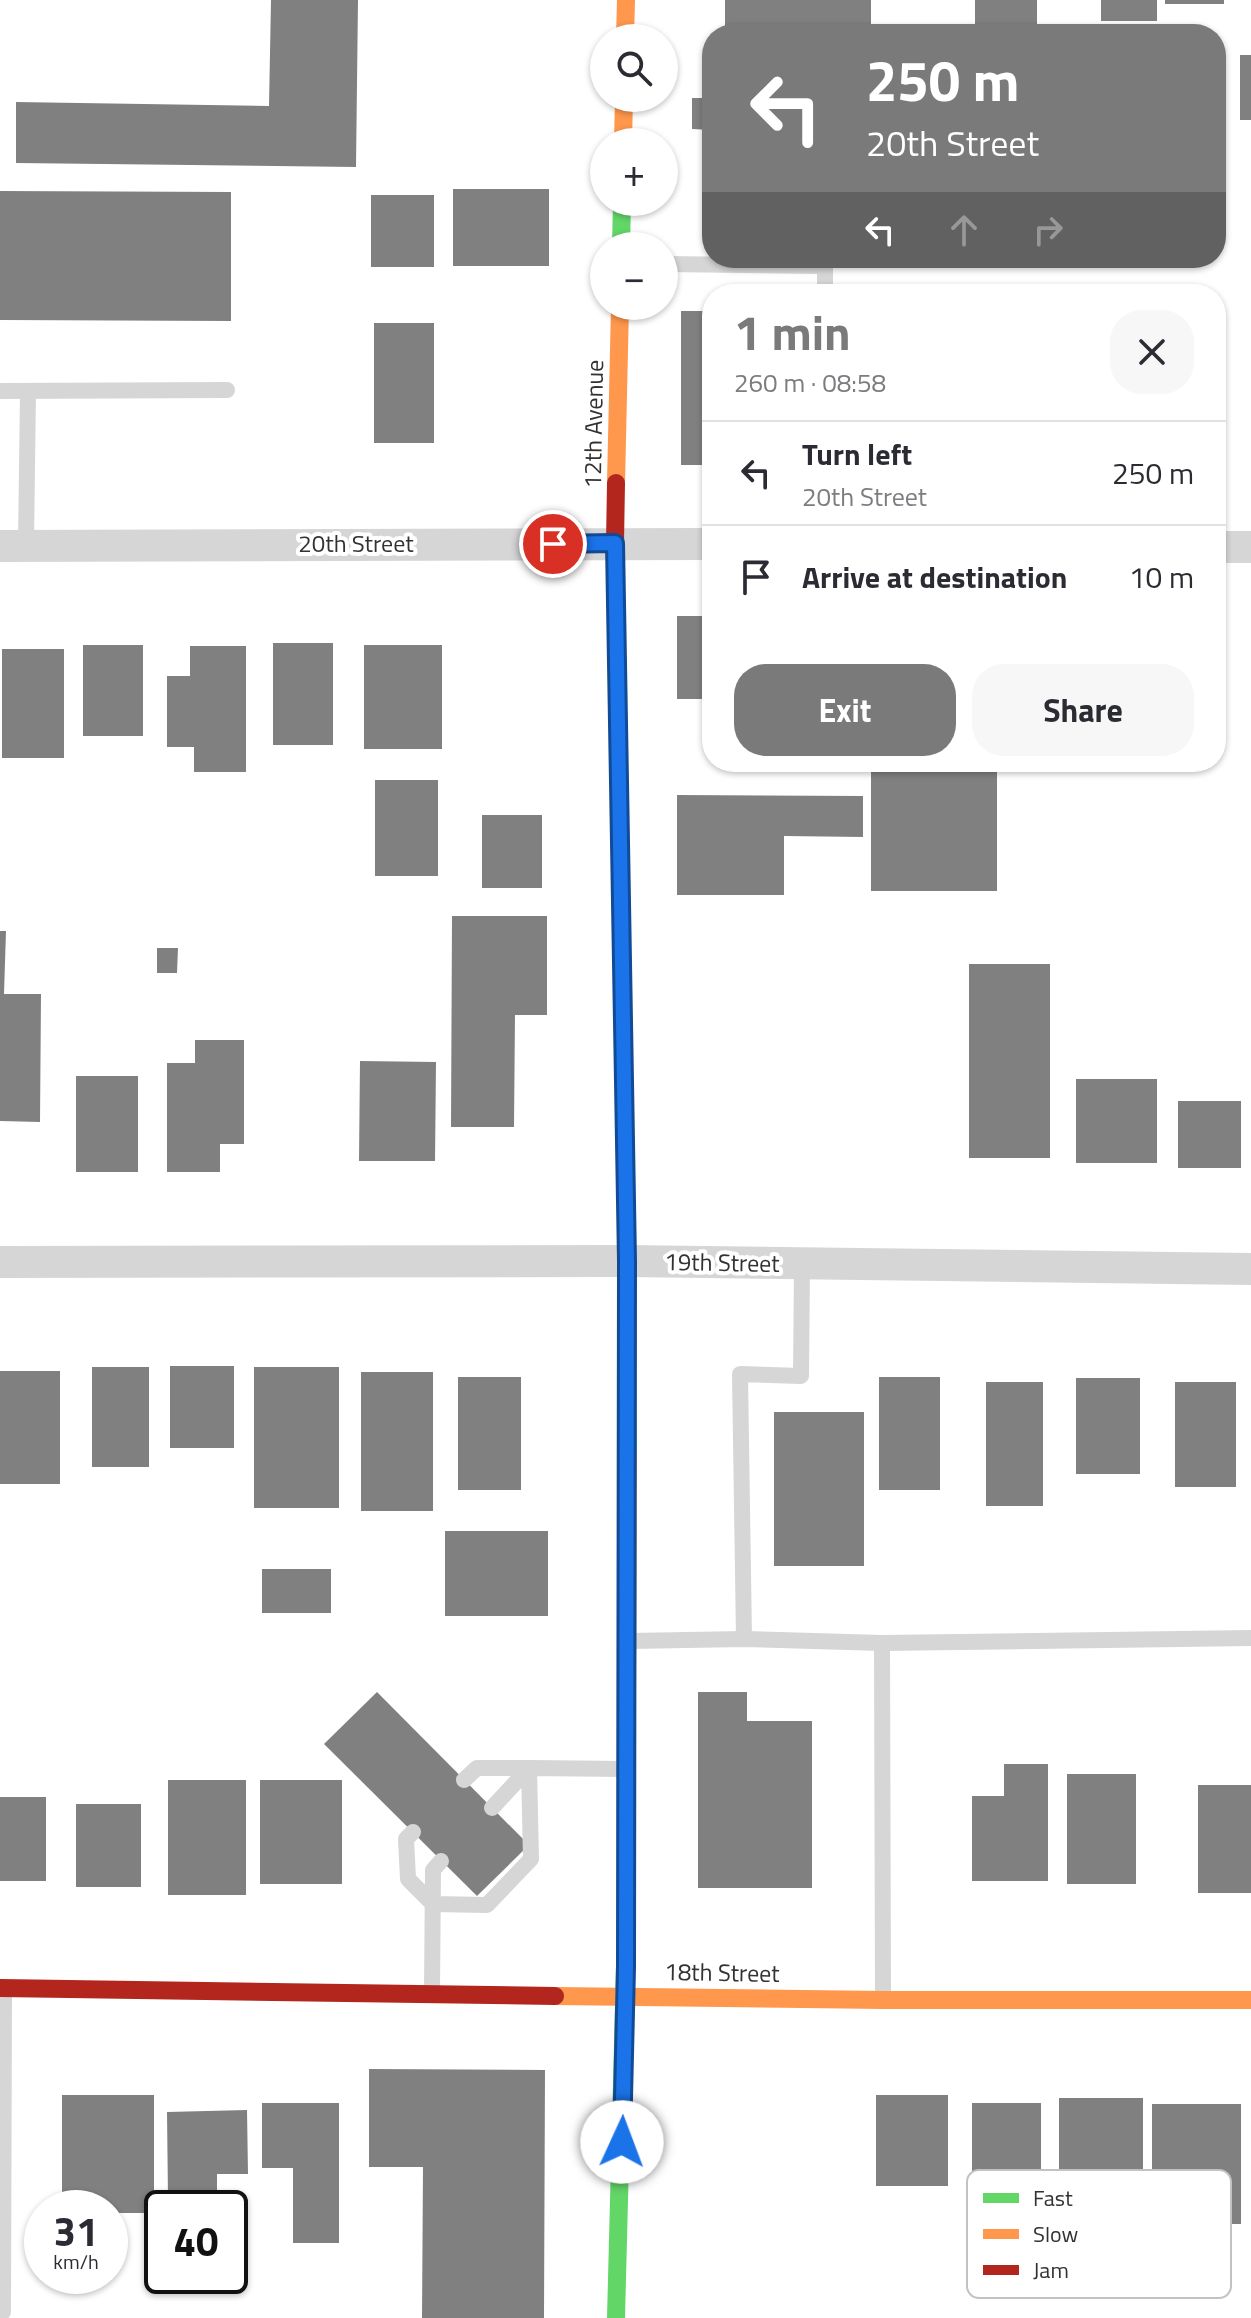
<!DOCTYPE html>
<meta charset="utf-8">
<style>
body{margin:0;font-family:"Titillium Web",sans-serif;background:#f7f7f7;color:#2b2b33;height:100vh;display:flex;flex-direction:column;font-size:30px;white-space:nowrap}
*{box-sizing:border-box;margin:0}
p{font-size:26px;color:#7c7c81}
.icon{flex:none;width:44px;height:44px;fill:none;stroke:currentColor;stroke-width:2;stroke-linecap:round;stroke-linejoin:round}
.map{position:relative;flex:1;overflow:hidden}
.details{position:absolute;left:702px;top:284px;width:524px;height:488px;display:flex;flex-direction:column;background:#fff;border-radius:32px;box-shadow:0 2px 6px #0004}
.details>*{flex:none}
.banner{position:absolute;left:702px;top:24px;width:524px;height:244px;border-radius:32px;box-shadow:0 2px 6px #0004;background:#7a7a7a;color:#fff;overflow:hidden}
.controls{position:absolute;left:590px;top:24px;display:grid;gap:16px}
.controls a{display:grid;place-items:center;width:88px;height:88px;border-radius:50%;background:#fff;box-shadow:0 2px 6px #0004;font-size:40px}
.speed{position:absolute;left:24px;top:2190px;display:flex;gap:16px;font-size:40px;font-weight:700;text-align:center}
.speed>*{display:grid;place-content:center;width:104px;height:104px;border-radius:50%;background:#fff;box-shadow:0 2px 6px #0004;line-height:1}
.speed small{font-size:20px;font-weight:400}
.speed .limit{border:4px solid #111;border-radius:12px;background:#fff;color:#111}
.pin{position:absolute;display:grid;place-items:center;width:68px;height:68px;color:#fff;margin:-34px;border:4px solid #fff;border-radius:50%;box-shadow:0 2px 8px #0007}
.me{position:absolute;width:88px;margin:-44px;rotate:2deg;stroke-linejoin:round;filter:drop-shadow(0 0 6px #0008)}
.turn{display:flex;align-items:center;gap:28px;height:168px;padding:0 32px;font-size:36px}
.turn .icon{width:104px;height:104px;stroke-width:2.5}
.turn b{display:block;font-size:56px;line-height:68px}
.lanes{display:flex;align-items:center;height:76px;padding:0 32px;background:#0003;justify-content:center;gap:40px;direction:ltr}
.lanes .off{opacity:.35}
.round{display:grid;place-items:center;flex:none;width:84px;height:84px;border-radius:32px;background:#f7f7f7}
.headline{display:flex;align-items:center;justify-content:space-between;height:136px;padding:0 32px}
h1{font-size:48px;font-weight:700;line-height:60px;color:#7a7a7a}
.cta{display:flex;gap:16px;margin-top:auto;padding:16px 32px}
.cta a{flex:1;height:92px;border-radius:32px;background:#7a7a7a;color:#fff;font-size:32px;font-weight:700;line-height:92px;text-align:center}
.cta a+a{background:#f7f7f7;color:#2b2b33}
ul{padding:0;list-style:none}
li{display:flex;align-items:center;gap:24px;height:104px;padding:0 32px;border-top:2px solid #e1e1e2}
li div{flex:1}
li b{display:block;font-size:30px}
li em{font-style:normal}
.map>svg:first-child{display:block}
.building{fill:#808080}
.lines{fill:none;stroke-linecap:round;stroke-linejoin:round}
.lane{stroke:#d6d6d6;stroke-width:16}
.street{stroke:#d6d6d6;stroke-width:32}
.fast{stroke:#63d668;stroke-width:18}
.slow{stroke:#ff974d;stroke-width:18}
.jam{stroke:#b3261e;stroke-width:18}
.route-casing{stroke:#114b97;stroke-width:20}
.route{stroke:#1a73e8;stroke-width:14}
.labels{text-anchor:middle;stroke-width:8;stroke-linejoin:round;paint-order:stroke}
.street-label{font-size:24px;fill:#323232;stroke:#fff}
.key{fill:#fff;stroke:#c2c2c2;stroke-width:2}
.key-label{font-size:22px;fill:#323232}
</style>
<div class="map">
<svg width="1251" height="2318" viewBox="0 0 1251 2318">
<rect width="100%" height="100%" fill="#fff"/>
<g class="building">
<path d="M271,0h87l-2,167 -340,-4v-61l253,4z"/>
<rect x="725" y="0" width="146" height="34"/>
<rect x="975" y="0" width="62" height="34"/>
<rect x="1101" y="0" width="56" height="21"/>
<rect x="1165" y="0" width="59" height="4"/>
<rect x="1240" y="55" width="11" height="65"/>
<path d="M692,98h20v32l-20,-1z"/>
<rect x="453" y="189" width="96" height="77"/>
<path d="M0,191l231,1v129l-231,-1z"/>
<rect x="371" y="195" width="63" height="72"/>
<rect x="681" y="311" width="31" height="154"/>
<rect x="374" y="323" width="60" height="120"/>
<rect x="677" y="616" width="35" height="83"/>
<rect x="273" y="643" width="60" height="102"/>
<rect x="83" y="645" width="60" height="91"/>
<rect x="364" y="645" width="78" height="104"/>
<path d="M190,646h56v126h-52v-25h-27v-71h23z"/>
<rect x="2" y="649" width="62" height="109"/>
<rect x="871" y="762" width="126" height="129"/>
<rect x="375" y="780" width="63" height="96"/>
<path d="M677,795l186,1v41l-79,-1v59h-107z"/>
<rect x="482" y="815" width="60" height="73"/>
<path d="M452,916h95v99h-32l-1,112h-63z"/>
<path d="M0,931h6l-2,63h37l-1,128 -40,-1z"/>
<path d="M157,948h21l-1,25h-20z"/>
<rect x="969" y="964" width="81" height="194"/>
<path d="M195,1040h49v104h-24v28h-53v-109h28z"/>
<path d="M360,1061l76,1 -1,99h-76z"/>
<rect x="76" y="1076" width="62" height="96"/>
<rect x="1076" y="1079" width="81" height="84"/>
<rect x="1178" y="1101" width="63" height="67"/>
<rect x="170" y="1366" width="64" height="82"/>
<rect x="92" y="1367" width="57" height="100"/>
<rect x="254" y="1367" width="85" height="141"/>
<rect x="0" y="1371" width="60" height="113"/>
<rect x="361" y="1372" width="72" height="139"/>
<rect x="458" y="1377" width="63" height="113"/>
<rect x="879" y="1377" width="61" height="113"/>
<rect x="1076" y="1378" width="64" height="96"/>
<rect x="986" y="1382" width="57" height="124"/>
<rect x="1175" y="1382" width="61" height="105"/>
<rect x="774" y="1412" width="90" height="154"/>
<rect x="445" y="1531" width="103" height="85"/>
<rect x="262" y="1569" width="69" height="44"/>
<path d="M377,1692l152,153 -52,51 -153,-152z"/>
<path d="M698,1692h49v29h65v167h-114z"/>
<path d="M1004,1764h44v117h-76v-85h32z"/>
<rect x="1067" y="1774" width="69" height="110"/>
<rect x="168" y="1780" width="78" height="115"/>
<rect x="260" y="1780" width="82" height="104"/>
<rect x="1198" y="1785" width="53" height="108"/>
<rect x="0" y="1797" width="46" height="84"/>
<rect x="76" y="1804" width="65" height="83"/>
<path d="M369,2069l176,1 -1,248h-122l1,-151h-54z"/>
<path d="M62,2095h92v118h-44v-5h-48z"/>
<rect x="876" y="2095" width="72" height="91"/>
<path d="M1059,2098h84v125h-46v-29h-38z"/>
<path d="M262,2103h77v140h-46v-75h-31z"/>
<rect x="972" y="2103" width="69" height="91"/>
<rect x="1152" y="2104" width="89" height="120"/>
<path d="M247,2110l1,64h-31v25l-49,1 -1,-88z"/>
</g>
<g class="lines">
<g class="lane">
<path d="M664,264l161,2v28"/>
<path d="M0,391l227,-1"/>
<path d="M26,545l2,-154"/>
<path d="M744,1639l-4,-265 61,2 1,-112"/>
<path d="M629,1641l115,-2 138,4 369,-5"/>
<path d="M882,1643l1,354"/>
<path d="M492,1808l37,-40 96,1"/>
<path d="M413,1832l-7,7 2,40 25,25 54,1 44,-46 -2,-91h-52l-13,12"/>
<path d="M432,1992l1,-122 8,-9"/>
<path d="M3,2312l1,-322"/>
</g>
<g class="street">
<path d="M0,546l712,-2"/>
<path d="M1216,547h35"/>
<path d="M0,1262l627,-1 624,8"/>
</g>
<g class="fast">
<path d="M621,246l1,-44"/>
<path d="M620,841l7,420 1,194"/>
<path d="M616,2318l10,-392"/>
</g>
<g class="slow">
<path d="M625,38l1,-38"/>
<path d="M623,142l1,-44"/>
<path d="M616,483l4,-177"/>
<path d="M626,1926l2,-471"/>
<path d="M555,1996l328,4h368"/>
</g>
<g class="jam">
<path d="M616,483l-1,60 5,298"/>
<path d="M0,1988l555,8"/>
</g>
</g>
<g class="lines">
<g class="route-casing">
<path id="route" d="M553,544l62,-1 12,718 -1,706 -4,175"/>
</g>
<use href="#route" class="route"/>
</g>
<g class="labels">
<g class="street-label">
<text transform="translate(594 424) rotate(-89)" y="8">12th Avenue</text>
<text x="356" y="552">20th Street</text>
<text transform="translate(722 1263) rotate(1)" y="8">19th Street</text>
<text transform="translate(722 1973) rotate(1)" y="8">18th Street</text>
</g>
</g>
<rect x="967" y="2170" width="264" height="128" rx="12" class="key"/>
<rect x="983" y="2193" width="36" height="10" fill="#63d668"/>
<rect x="983" y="2229" width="36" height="10" fill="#ff974d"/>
<rect x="983" y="2265" width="36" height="10" fill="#b3261e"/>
<g class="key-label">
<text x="1033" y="2206">Fast</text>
<text x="1033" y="2242">Slow</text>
<text x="1033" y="2278">Jam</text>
</g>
</svg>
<div class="controls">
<a><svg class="icon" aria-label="search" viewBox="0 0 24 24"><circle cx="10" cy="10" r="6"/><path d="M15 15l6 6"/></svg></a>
<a>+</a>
<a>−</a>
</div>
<div class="speed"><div>31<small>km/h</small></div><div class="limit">40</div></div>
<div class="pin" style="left:553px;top:544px;background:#d93025"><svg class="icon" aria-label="arrive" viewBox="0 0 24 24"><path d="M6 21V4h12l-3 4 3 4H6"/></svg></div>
<svg class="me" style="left:622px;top:2142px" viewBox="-20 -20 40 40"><circle r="19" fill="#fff"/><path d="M0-13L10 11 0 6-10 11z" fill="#1a73e8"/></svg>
<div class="banner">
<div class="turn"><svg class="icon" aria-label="left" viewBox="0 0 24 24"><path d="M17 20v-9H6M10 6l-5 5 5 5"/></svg><div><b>250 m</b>20th Street</div></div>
<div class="lanes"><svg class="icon" aria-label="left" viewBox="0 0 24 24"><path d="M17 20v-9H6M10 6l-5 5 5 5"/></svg><svg class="icon off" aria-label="ahead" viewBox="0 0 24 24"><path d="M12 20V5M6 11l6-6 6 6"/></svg><svg class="icon off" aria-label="right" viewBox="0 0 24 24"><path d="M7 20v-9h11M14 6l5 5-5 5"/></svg></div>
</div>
<section class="details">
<div class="headline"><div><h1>1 min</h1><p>260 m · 08:58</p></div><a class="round"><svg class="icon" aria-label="close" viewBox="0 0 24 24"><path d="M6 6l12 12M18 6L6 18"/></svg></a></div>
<ul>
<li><svg class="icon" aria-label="left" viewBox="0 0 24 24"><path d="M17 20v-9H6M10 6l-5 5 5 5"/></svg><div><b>Turn left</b><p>20th Street</p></div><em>250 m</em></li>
<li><svg class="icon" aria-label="arrive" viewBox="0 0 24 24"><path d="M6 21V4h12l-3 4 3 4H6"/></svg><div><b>Arrive at destination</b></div><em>10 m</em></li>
</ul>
<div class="cta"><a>Exit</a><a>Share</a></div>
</section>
</div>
